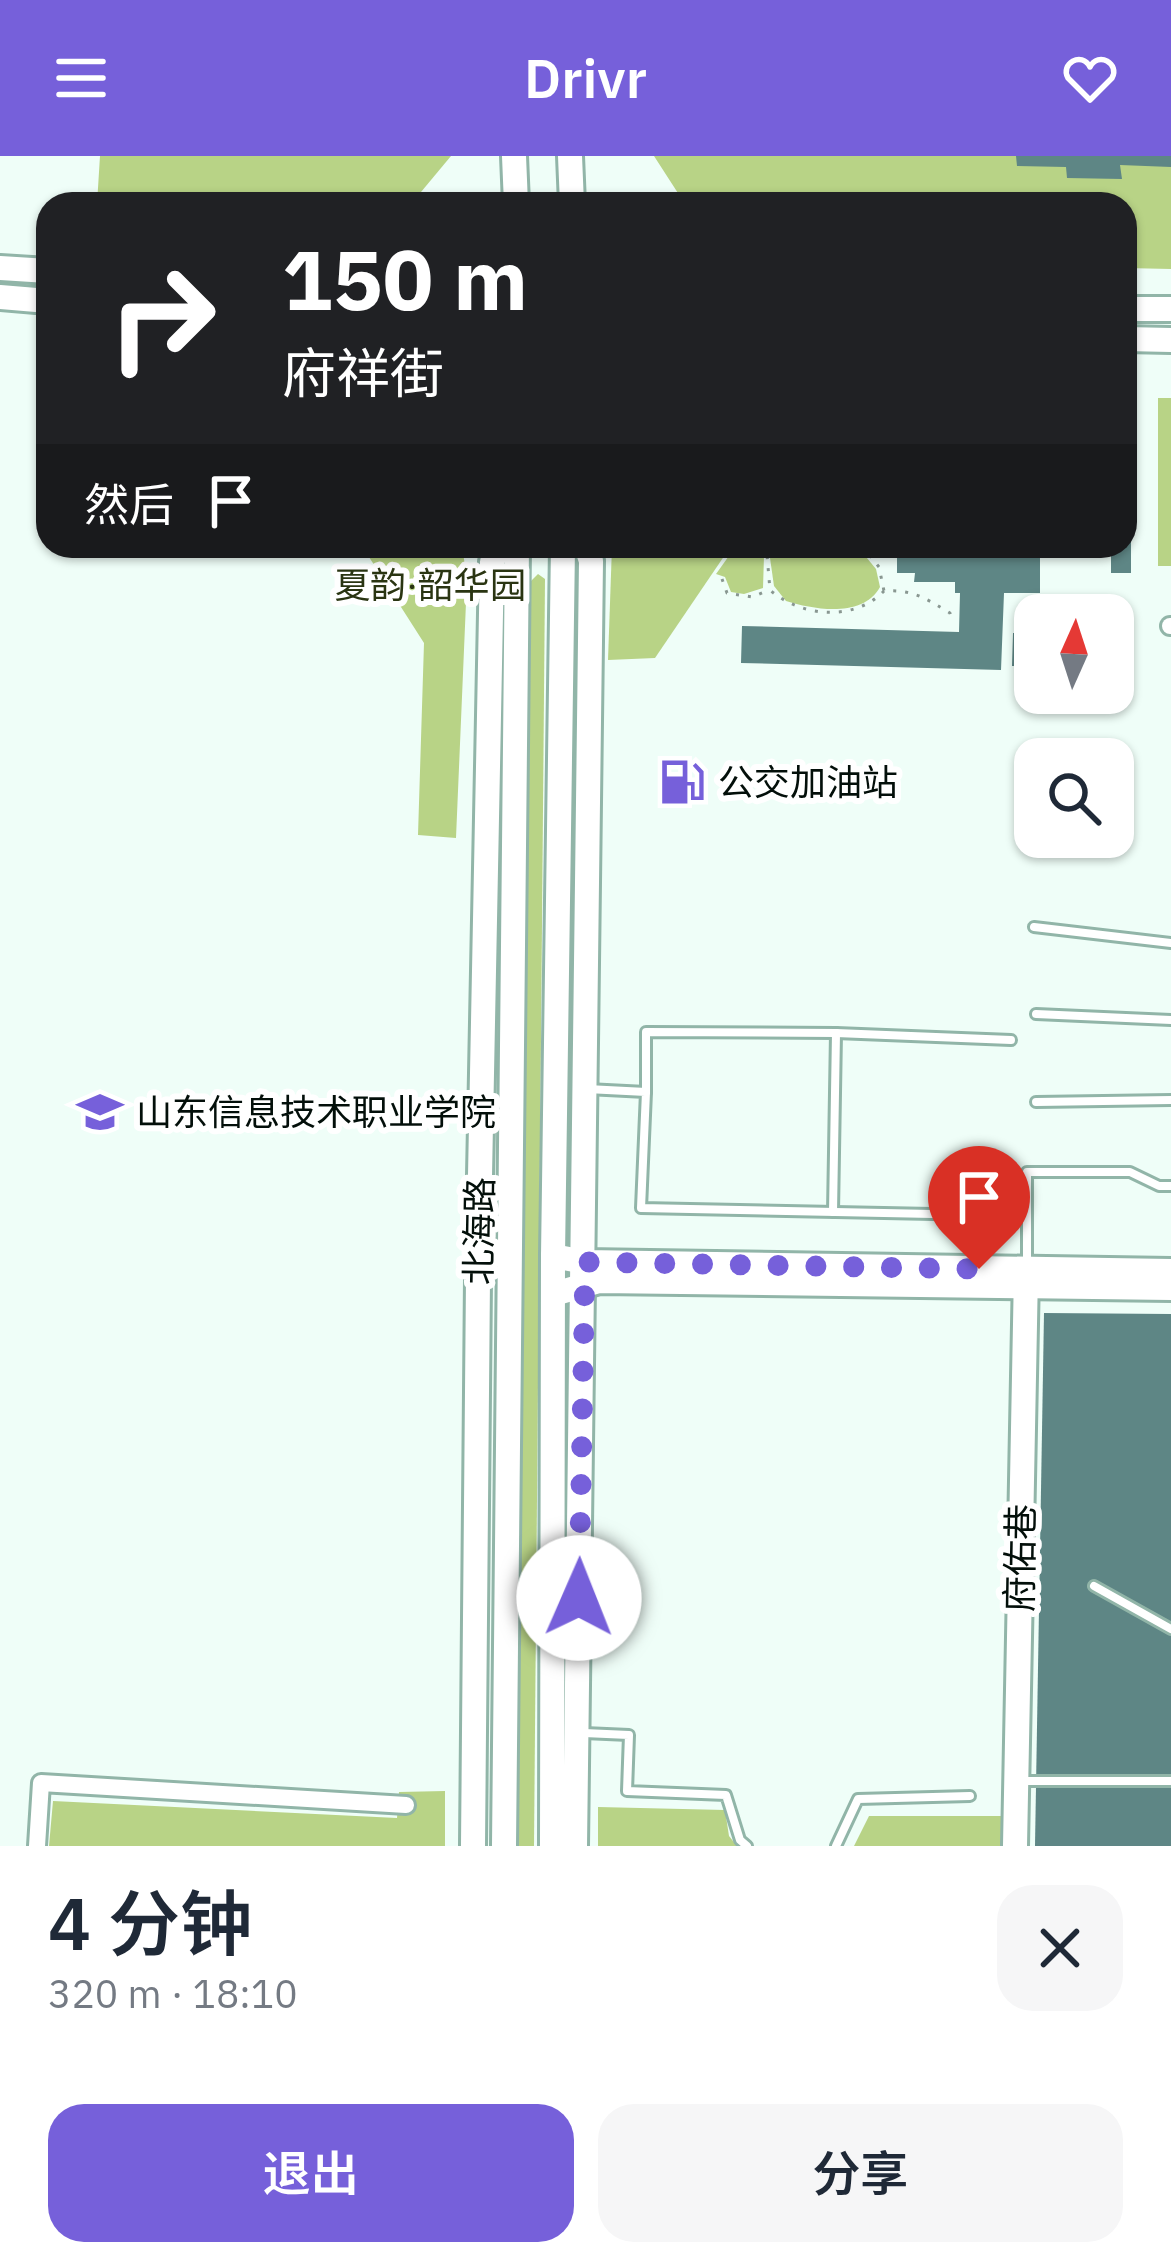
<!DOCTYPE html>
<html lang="zh">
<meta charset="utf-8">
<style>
body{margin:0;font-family:"IBM Plex Sans","Noto Sans SC",sans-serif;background:#f6f6f7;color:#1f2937;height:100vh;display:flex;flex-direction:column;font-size:45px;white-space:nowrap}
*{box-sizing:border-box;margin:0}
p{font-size:39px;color:#747a83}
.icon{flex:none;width:66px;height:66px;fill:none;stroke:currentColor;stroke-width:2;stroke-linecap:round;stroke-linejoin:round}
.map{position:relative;height:1690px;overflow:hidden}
.drawer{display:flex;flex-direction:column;background:#fff;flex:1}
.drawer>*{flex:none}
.guide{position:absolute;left:36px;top:36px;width:1101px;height:366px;border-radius:36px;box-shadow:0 3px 9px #0004;background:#202124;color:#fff;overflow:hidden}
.needle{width:78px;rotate:3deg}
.tools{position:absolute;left:1014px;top:438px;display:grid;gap:24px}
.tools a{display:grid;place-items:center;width:120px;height:120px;border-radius:24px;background:#fff;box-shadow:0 3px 9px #0004;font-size:60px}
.pin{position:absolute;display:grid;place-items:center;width:102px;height:102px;color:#fff;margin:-123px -51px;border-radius:50% 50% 50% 0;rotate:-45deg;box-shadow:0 0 12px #0007}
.pin .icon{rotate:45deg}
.me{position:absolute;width:132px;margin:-66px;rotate:1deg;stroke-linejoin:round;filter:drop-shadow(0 0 9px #0008)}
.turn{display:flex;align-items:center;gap:42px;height:252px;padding:0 48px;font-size:54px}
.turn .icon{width:156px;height:156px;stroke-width:2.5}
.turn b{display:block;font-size:84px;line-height:102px}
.then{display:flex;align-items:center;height:114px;padding:0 48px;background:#0003;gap:24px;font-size:45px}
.round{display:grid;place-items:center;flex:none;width:126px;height:126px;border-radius:36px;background:#f6f6f7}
.head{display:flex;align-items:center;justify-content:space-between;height:204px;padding:0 48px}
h1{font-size:72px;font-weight:600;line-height:90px}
.action{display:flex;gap:24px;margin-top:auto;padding:24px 48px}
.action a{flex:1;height:138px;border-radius:36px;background:#7660da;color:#fff;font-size:48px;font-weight:600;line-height:138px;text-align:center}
.action a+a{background:#f6f6f7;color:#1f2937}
header{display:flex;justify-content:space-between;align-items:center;height:156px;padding:0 48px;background:#7660da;color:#fff;font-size:54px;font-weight:600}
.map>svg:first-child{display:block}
.green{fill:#b8d386}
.building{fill:#5e8685}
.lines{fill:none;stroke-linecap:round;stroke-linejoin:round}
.lane-casing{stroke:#91b5a8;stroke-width:14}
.street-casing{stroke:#91b5a8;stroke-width:22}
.secondary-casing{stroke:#91b5a8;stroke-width:30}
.primary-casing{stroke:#91b5a8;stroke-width:30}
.path{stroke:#899791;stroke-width:3;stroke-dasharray:3 9;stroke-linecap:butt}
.lane{stroke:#fff;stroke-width:8}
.street{stroke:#fff;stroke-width:16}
.secondary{stroke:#fff;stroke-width:24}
.primary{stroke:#fff;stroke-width:24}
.route{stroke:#7660da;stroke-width:21;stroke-dasharray:0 37.8}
.labels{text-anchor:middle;stroke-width:12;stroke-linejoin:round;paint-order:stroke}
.park-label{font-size:36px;fill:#2a3512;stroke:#fff}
.poi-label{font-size:36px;fill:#030f0a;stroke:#fff;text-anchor:start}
.street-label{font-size:36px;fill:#030f0a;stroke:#fff}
</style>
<header><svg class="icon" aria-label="menu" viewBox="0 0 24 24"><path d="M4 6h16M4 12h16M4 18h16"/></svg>Drivr<svg class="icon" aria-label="heart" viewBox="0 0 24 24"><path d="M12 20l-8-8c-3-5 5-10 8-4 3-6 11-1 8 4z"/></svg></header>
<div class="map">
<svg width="1171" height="1690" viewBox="0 0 1171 1690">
<rect width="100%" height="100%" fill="#effef8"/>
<g class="green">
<path d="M100,0h351l-40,48h-314z"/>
<path d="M654,0h517v113l-46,-1v-64h-440z"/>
<rect x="1158" y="242" width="13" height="168"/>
<path d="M362,390h100l5,33 -11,259 -38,-3 6,-192z"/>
<path d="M612,390h119l-76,112 -47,2z"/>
<path d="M736,390h34l-6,10 -1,32 -19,6 -13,-2 -6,-15 -9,-3z"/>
<path d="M778,390h79l19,23 4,18c-17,31 -65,23 -94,14l-12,-15 -4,-28z"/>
<path d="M538,418l7,5 -11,1267h-20l15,-1224 2,-41z"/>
<path d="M445,1635v55h-396l4,-45 344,17 2,-26z"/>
<path d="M598,1651l127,3 4,26 8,10h-139z"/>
<path d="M869,1660h134v30h-149z"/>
</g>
<g class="building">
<path d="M1016,0h155v11l-51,-2 2,14 -55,-1 -1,-11 -49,-1z"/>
<path d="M1125,382h6v35h-20v-27h14z"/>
<path d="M897,390h143v47h-36l-3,77 -260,-7 1,-37 217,6 1,-39h-5v-11h-41l1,-9h-18z"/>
<path d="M1013,477h22v33h-23z"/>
<path d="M1113,478l11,1v33l-11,-1z"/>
<path d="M1044,1157l127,1v532h-136z"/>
</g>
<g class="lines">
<g class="lane-casing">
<g id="lane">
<path d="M1125,251v75"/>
<path d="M1034,771l137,16"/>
<path d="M1036,858l135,6"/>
<path d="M836,877l175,7"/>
<path d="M587,933l59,3 -5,116 386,8"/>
<path d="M646,936v-60l190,1 -3,179"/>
<path d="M1036,946l135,-2"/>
<path d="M1027,1106v-90h103l29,14h12"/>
<path d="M1094,1430l77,43"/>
<path d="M584,1577l45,2 -2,56 99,4 14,45 7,6"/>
<path d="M1018,1625h153"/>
<path d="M836,1690l22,-47 112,-3"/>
</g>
</g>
<g class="street-casing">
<g id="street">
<path d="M1170,470h1"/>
<path d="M37,1690l4,-63 365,22"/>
</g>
</g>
<g class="secondary-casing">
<g id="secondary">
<path d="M553,1100l32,6 586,9"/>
<path d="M554,1138l45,-13 572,7"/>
<path d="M473,1690l5,-568 14,-716 7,-16"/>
<path d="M575,1690l16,-1285 -5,-15"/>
<path d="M1015,1690l11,-574"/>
</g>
</g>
<g class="primary-casing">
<g id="primary">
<path d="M514,0l2,48"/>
<path d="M570,0l2,48"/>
<path d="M0,112l48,3"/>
<path d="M0,141l48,4"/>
<path d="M1125,153h46"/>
<path d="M1125,183l46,1"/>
<path d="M504,1690l13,-1300"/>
<path d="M552,1690l1,-590 10,-710"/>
</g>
</g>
<g class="path">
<path d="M773,390l-6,9 3,35c31,27 84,32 114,1 28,-2 43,8 66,22l2,9"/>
<path d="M862,390l17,21 5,24"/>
<path d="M722,423l5,14 25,4 17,-7"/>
</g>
<use href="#lane" class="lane"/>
<use href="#street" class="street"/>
<use href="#secondary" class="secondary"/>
<use href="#primary" class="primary"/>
</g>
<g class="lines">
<path class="route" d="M579,1442l6,-336 394,7"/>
</g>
<defs>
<g id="fuel-bare" transform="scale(3.6)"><path d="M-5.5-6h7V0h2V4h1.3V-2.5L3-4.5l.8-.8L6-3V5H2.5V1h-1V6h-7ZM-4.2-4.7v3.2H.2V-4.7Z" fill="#7660da" stroke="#fff" stroke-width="2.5" paint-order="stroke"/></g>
<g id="university-bare" transform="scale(3.6)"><path d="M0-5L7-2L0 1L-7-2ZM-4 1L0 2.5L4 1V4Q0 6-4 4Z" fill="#7660da" stroke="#fff" stroke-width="2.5" paint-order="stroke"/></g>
</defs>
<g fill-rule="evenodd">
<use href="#fuel-bare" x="682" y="626"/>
<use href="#university-bare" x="100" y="956"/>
</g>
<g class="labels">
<g class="park-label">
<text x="430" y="442">夏韵·韶华园</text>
</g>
<g class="poi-label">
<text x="718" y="639">公交加油站</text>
<text x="136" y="969">山东信息技术职业学院</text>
</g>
<g class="street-label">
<text transform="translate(479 1075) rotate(-89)" y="13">北海路</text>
<text transform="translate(1020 1402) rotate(-89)" y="13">府佑巷</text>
</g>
</g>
</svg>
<div class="tools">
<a><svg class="needle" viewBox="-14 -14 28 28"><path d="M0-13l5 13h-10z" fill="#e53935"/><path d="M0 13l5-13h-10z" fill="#747a83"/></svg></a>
<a><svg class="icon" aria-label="search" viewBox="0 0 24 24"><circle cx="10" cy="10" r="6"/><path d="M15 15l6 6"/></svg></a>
</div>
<div class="pin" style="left:979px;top:1113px;background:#d93025"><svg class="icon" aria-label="arrive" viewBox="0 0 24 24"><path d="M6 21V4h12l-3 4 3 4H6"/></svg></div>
<svg class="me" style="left:579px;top:1442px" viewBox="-20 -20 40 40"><circle r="19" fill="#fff"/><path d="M0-13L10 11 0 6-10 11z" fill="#7660da"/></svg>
<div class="guide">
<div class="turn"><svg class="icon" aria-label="right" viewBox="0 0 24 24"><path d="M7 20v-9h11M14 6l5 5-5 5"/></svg><div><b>150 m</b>府祥街</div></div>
<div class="then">然后<svg class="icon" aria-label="arrive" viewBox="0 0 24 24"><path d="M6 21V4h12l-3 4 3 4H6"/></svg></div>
</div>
</div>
<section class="drawer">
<div class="head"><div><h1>4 分钟</h1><p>320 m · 18:10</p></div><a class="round"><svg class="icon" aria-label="close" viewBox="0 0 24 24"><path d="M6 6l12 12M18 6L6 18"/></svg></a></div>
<div class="action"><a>退出</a><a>分享</a></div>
</section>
